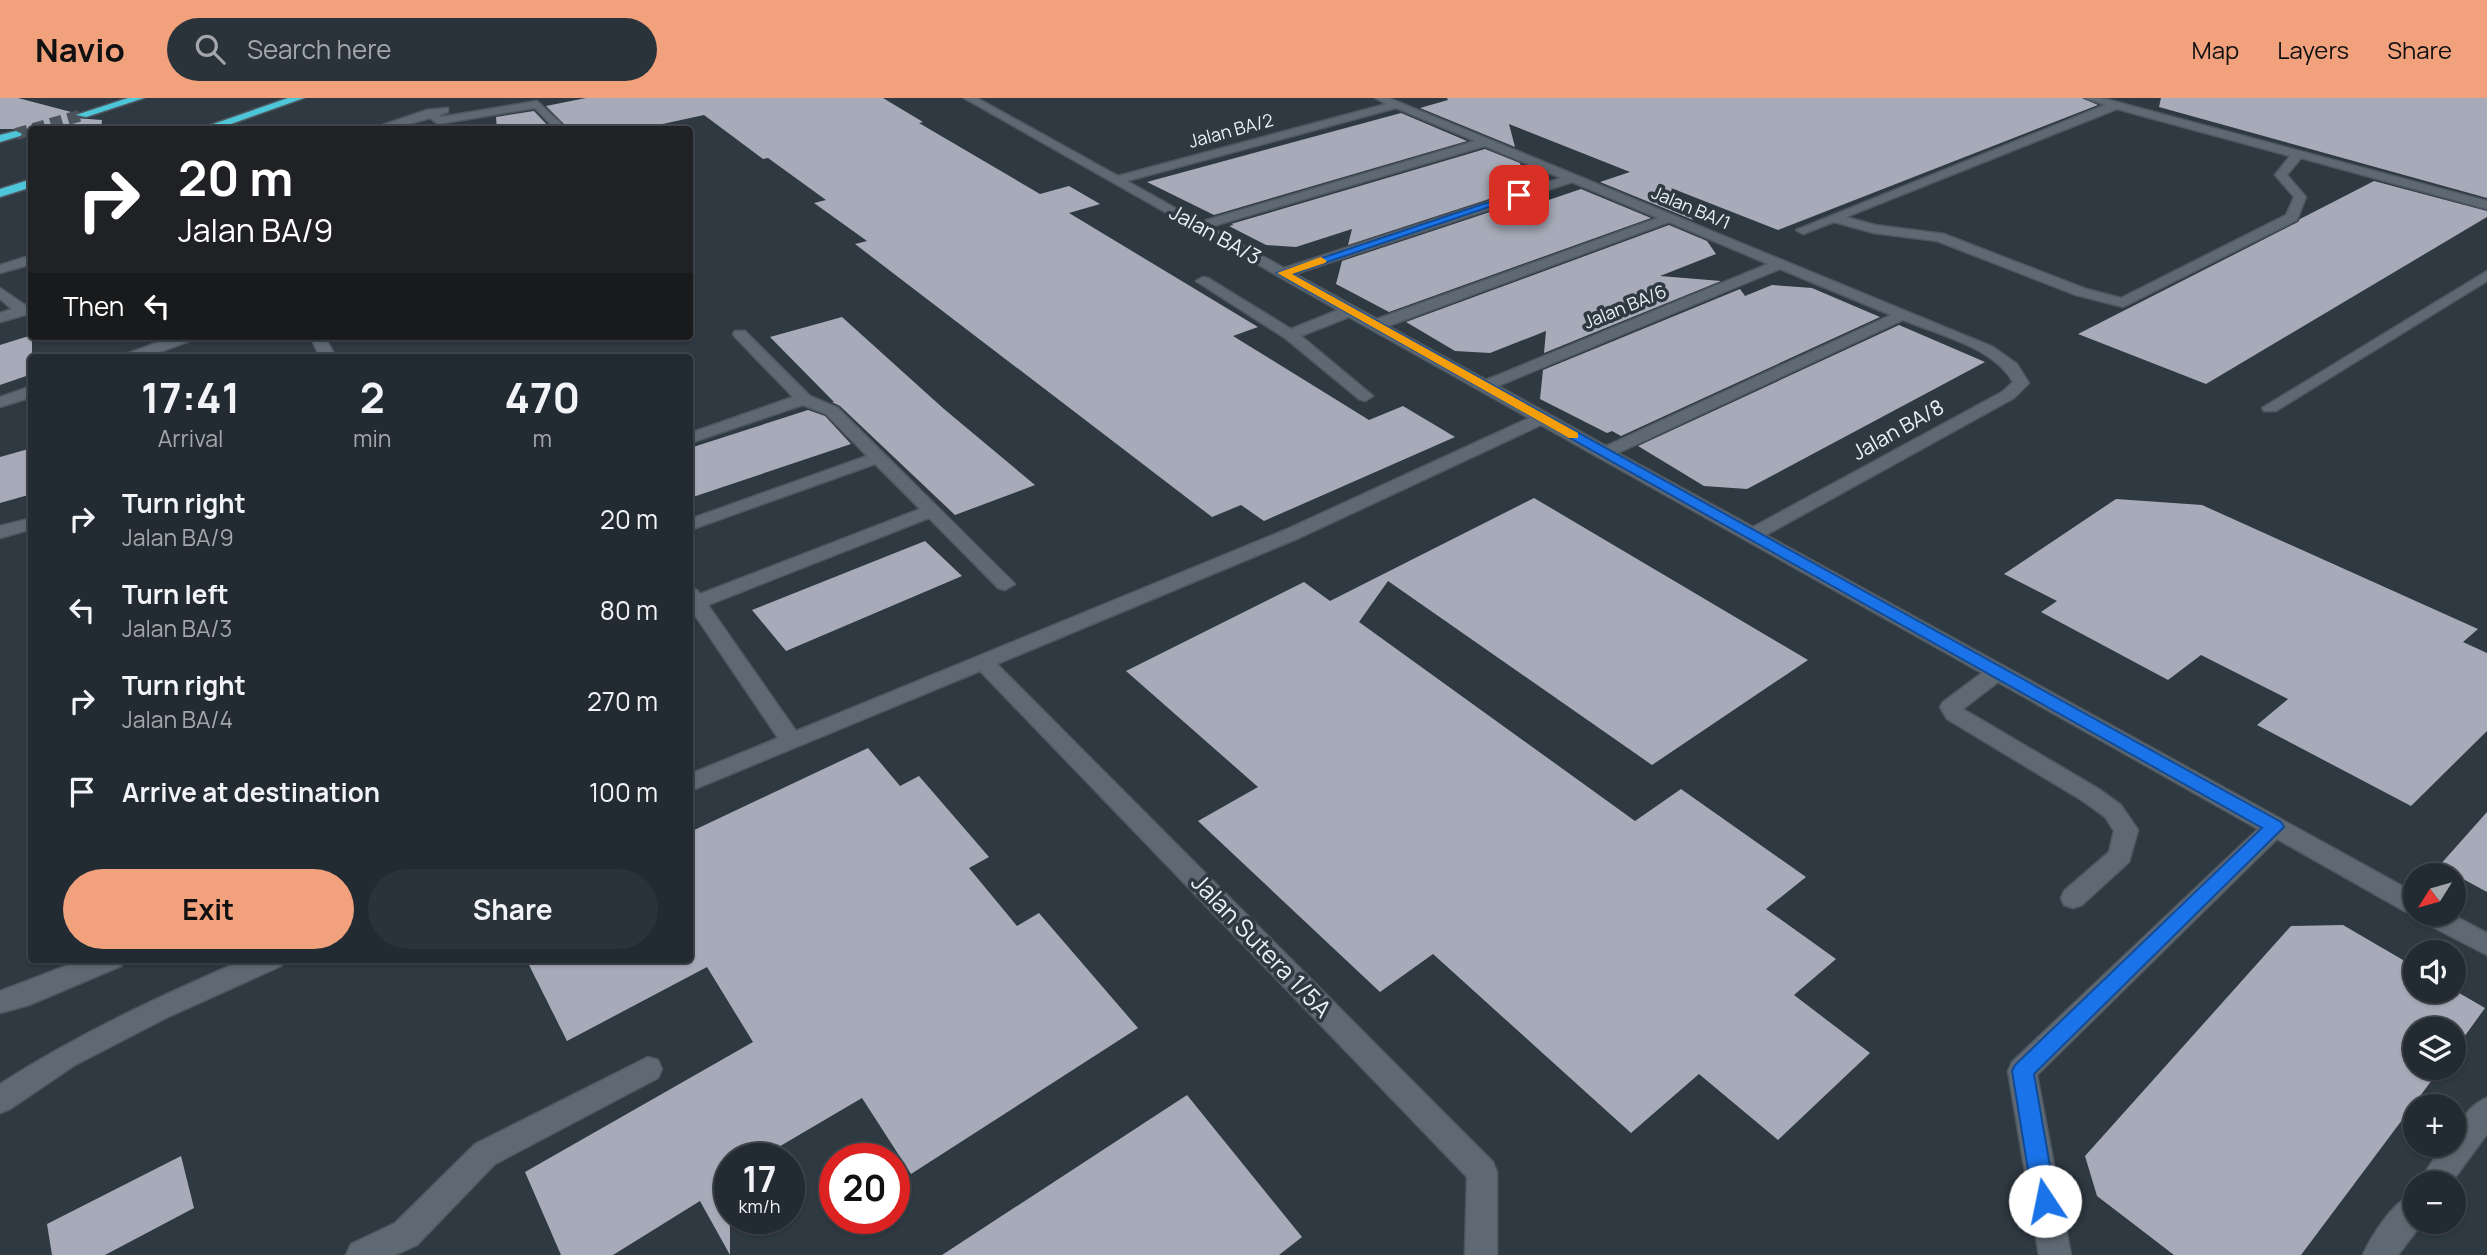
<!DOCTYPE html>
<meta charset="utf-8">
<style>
body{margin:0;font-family:Manrope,sans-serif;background:#2b333a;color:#f1f3f6;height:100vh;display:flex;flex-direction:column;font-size:26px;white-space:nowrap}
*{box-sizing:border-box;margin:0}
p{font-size:23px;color:#a3a7ac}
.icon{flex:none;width:38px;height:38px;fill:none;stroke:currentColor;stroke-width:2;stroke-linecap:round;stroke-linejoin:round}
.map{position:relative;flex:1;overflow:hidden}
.drawer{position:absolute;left:28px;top:256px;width:665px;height:609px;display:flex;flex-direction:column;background:#232b32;border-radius:7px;box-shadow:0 2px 5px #0004,0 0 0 2px #40474d}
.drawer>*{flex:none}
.guide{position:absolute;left:28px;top:28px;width:665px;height:214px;border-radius:7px;box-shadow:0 2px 5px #0004,0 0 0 2px #40474d;background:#202124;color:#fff;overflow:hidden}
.needle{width:46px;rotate:233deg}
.fabs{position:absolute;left:2403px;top:765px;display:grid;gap:14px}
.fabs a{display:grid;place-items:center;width:63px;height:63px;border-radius:50%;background:#232b32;box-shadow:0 2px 5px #0004,0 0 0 2px #40474d;font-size:35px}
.speed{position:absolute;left:714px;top:1045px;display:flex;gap:14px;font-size:35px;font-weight:700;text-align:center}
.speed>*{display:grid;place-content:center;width:91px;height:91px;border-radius:50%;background:#232b32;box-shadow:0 2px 5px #0004,0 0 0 2px #40474d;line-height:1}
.speed small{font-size:18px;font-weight:400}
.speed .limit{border:10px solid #d22;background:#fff;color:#111}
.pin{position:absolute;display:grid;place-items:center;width:60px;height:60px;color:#fff;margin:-30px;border-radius:14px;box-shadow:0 4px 10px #0006}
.me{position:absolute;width:77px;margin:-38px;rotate:349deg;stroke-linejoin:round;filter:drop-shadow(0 0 5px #0008)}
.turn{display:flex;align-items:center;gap:24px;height:147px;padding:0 35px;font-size:32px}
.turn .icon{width:91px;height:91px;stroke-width:2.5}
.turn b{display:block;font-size:49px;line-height:60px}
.then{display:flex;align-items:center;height:66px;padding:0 35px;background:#0003;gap:14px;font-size:26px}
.eta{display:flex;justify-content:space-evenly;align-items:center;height:119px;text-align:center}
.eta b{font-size:42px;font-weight:700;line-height:49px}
.button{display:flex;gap:14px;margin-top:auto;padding:14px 35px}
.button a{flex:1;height:80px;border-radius:42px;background:#f1a17c;color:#111;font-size:28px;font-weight:700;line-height:80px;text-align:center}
.button a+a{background:#2b333a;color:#f1f3f6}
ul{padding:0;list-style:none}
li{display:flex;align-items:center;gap:21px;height:91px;padding:0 35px}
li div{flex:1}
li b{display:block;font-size:26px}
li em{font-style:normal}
header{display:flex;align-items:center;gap:42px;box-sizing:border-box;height:98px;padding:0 35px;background:#f1a17c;color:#111}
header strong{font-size:33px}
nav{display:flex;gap:38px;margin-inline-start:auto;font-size:24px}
.search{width:490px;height:63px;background:#2b333a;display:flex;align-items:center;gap:18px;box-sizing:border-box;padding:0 24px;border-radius:38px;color:#a3a7ac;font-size:26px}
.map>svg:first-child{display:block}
.building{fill:#a7aab8}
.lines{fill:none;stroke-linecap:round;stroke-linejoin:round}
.highway-tunnel{stroke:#4b545d;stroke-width:12;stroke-dasharray:12 6;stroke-linecap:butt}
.minor-casing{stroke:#4e565e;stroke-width:3}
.highway-casing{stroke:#4e565e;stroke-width:3}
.minor{fill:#5e6973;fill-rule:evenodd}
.highway{fill:#4ec6da;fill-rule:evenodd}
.route{fill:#1a73e8;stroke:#114b97;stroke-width:2}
.slow{fill:#f59e0b}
.labels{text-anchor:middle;stroke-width:7;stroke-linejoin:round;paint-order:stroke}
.far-street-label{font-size:18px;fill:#eaf0f6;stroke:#2f3942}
.street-label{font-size:21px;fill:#eaf0f6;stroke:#2f3942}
.near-street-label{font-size:24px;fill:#eaf0f6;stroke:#2f3942}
</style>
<header>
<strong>Navio</strong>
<div class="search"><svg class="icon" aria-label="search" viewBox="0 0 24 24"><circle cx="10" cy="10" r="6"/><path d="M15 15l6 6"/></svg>Search here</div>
<nav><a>Map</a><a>Layers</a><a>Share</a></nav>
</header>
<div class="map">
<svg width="2487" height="1157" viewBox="0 0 2487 1157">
<rect width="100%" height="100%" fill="#2f3942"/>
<g class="building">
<path d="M0,0h18l57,15v5l27,2 -1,10h-69v8l-8,-2 -1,-4 -6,-3h-17z"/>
<path d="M586,0h297l40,24 -4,1 121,71 29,-8 31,18 -31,9 189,114 -25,9 136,84 34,-14 52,31 -191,84 -23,-16 -29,12 -357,-273 12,-3 -53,-38 12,-3 -58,-42 -5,1 -59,-44 -69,15h-65l-24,-24z"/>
<path d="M1447,0h635l16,7 -320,125 -107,-42 22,32 -93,-38 30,-10 -121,-48 6,23 -95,-39 28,-8z"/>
<path d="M2161,0h326v100l-328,-91z"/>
<path d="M534,13l18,19h-55l-1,-13z"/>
<path d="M1401,15l66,28 -253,74 -67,-33z"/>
<path d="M1485,51l35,14 6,24 -178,58 4,-16 -56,18 -30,-2 -37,-19 5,-1 -3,-1z"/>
<path d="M2374,83l113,30v6l-281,167 -128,-50 220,-112 2,-3z"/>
<path d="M1581,91l70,29 -262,94 -53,-28 6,-23 187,-62 2,7z"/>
<path d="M1669,127l38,16 9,13 -56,22 61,5 -177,72 2,-22 -56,22 -35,-2 -49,-29z"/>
<path d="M1772,187l40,3 68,29 -259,119 -9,-5 -5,2 -67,-34 3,-29 197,-81 5,7z"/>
<path d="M842,219l102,92 91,76 -80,30 -115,-109 -8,-4h2l-64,-65z"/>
<path d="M1899,227l86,37 -238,127 -43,-3 -66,-40z"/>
<path d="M32,237v39l-32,11v-40z"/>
<path d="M808,312l17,6 26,28 -161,54v-50z"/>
<path d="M32,350v46l-32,9v-46z"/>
<path d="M1534,400l274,162 -156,105 -264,-184 -29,41 276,199 46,-32 125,88 -40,32 70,50 -42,36 76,58 -92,87 -79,-66 -68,59 -198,-179 -53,38 -182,-171 60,-34 -132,-116 178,-89 26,19z"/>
<path d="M2116,401l86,6 276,124 -15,13 24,11v78l-76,75 -154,-81 31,-26 -87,-44 -33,25 -127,-68 16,-11 -53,-27z"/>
<path d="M925,443l37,35 -176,75 -34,-41z"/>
<path d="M868,650l32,38 19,-10 70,81 -20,11 48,58 22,-13 99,115 -227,146 -49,-76 -102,60h-30v97l-30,-54 -87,54h-52l-36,-83 228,-130 -46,-75 -140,74 -41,-82h164v-127z"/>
<path d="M2487,714v80l-48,-26z"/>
<path d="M2343,827l72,42v23h39l31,18 -31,43v-22h-39v39h26l-140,187h-127l-77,-59 -12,-40 206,-230z"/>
<path d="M1187,997l115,142 -23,18h-337z"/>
<path d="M181,1058l13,52 -89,47h-53l-5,-31z"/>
</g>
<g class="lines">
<path class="highway-tunnel" d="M16,36l66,-19"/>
<g class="minor-casing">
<g id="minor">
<path d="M964,0h13l141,78 268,-72 -11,-6h14l604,249 24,17 12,19 -15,15 -248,137 649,358v21h36l36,19v22l-66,-34 -4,-7 -11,-2 -129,-73 -240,236 34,180h-32l-31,-184 4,-9 246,-233 -260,-147 -35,27 136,80 22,16 17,25 -9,32 -47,43 -9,3 -9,-3 -3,-7 3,-7 45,-39 5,-21 -9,-14 -22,-16 -136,-82 -7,-12 3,-5 39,-29 -441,-248 -242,113 -302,126 496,498 4,10v83h-32l2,-78 -487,-506 -290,120v-17l88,-36 -88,-130v-20l7,2 3,4 220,-85 -45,-45 -185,66v-11l177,-63 -41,-42 -23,-9 -113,38v-10l103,-36 -58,-60 -2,-3 2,-3h10l65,65 28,12 177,176 -10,6 -7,-2 -69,-70 -221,87 88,126 489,-201 244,-112 -180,-101 -48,19 72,60 -8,5 -6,-2 -74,-61 -89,-57 7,-4 5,1 83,51 47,-19zM1396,10l79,33 -275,81 -73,-41zM1485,48l76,32 -277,90 -74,-41zM1572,84l86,36 -281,101 -82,-45zM1669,124l99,42 -282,116 -98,-54zM1780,171l111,46 -285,131 -108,-60zM1903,222c36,15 90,27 110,62l-11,10 -249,135 -135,-74z"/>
<path d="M2085,0h17l385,103v8l-186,-51 -14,17 19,22 -9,23 -174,87 -47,-12 -139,-54 -63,-8 -40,-11 -31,12 -7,-4 309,-125zM2117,11l173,47 -15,19 19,22 -8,18 -165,83 -35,-9 -142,-55 -69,-9 -29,-8z"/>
<path d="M537,3l31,29h-12l-21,-22 -97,16 -8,-6 -43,12h-19l59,-20 21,-2v4l-9,3 2,2z"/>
<path d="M32,157v9l-32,9v-8z"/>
<path d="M2487,173v10l-211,130h-12l-2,-3z"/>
<path d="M0,190l25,17 7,-1v9l-32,9v-9l12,-4 -12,-10z"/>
<path d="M176,238h21l-2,3 -49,18h-23l3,-3z"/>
<path d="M310,238h14l12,21h-16z"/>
<path d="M32,288v11l-32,10v-10z"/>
<path d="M32,420v11l-32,9v-12z"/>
<path d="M84,861h41l-4,7 -92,39 -29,8v-22z"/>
<path d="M246,861h39l-4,7 -113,51 -93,48 -65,44 -10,4v-29c78,-50 160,-88 246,-125z"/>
<path d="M648,959l10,3 4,9 -4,9 -163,86 -78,81 -22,10h-49l5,-11 44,-21 80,-79z"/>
<path d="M2487,1000v36l-36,49h-33l26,-39h10c0,-18 16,-40 33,-46z"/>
<path d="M2415,1095v29h8l-25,33h-35c9,-21 31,-54 52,-62z"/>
</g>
</g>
<g class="highway-casing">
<g id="highway">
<path d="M128,0h16l-58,19 -10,-2z"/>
<path d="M288,0h16l-90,32h-18z"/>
<path d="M16,33l6,3 -2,2 -20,6v-7z"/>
<path d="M32,81v8l-32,10v-8z"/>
</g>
</g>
<use href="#minor" class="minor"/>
<use href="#highway" class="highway"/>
</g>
<path class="route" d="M1516,95l8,2 -232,79 989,548 3,5 -250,247 22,127 -3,8 -8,3 -8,-3 -4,-8 -21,-130 3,-6 247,-237 -985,-555z"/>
<path class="slow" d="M1321,159l6,4 -2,2 -33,11 286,159v5h-9l-292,-165z"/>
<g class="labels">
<g class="far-street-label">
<text transform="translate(1231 33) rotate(-15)" y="6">Jalan BA/2</text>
<text transform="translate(1691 110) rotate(23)" y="6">Jalan BA/1</text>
<text transform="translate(1625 209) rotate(-22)" y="6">Jalan BA/6</text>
</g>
<g class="street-label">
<text transform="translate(1215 137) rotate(29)" y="7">Jalan BA/3</text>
<text transform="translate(1898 332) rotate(-29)" y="7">Jalan BA/8</text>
</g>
<g class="near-street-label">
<text transform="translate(1261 848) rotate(46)" y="8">Jalan Sutera 1/5A</text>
</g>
</g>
</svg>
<div class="fabs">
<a><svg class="needle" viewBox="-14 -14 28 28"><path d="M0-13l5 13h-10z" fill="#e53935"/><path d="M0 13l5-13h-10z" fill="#a3a7ac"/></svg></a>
<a><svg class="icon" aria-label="sound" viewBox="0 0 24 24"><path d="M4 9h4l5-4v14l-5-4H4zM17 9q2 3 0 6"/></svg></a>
<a><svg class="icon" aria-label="layers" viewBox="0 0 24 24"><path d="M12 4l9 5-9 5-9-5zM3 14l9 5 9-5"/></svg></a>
<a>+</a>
<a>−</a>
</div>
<div class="speed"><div>17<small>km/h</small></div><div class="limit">20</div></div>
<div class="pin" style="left:1519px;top:97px;background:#d93025"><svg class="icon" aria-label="arrive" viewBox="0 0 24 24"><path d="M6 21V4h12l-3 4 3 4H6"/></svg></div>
<svg class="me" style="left:2045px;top:1103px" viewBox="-20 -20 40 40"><circle r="19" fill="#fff"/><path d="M0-13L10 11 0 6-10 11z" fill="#1a73e8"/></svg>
<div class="guide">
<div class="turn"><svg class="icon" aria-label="right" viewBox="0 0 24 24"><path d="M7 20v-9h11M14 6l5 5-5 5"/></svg><div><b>20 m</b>Jalan BA/9</div></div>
<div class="then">Then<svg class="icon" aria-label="left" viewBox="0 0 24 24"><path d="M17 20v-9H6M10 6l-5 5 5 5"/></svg></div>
</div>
<section class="drawer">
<div class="eta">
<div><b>17:41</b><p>Arrival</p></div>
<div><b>2</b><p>min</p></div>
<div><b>470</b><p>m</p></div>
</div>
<ul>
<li><svg class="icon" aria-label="right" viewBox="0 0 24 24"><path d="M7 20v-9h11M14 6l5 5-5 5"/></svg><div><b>Turn right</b><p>Jalan BA/9</p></div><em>20 m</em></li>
<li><svg class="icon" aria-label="left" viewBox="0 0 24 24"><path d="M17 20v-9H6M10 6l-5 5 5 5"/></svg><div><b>Turn left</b><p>Jalan BA/3</p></div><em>80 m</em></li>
<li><svg class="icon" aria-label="right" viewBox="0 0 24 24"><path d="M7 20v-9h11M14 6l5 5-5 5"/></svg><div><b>Turn right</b><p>Jalan BA/4</p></div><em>270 m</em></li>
<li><svg class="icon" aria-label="arrive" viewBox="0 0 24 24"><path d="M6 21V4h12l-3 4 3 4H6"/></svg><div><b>Arrive at destination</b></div><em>100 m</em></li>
</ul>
<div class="button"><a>Exit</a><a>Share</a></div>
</section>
</div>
